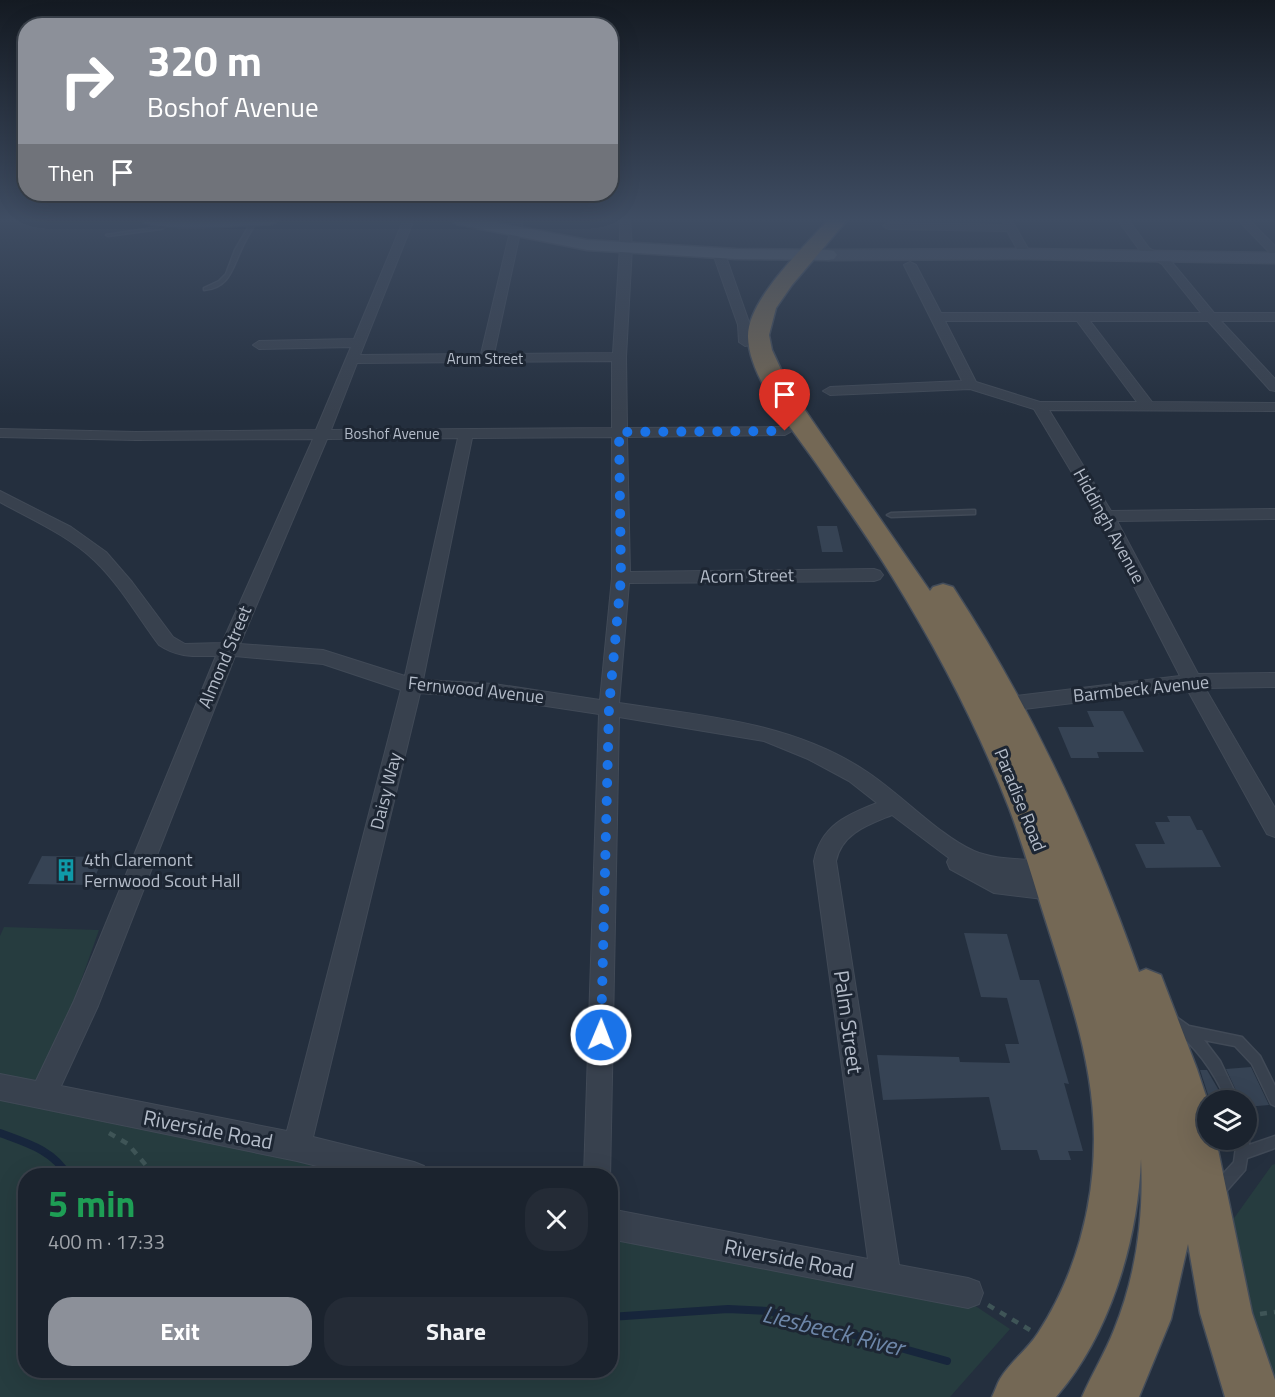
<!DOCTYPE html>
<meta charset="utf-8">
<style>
body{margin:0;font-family:"Titillium Web",sans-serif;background:#242b36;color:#f1f3f6;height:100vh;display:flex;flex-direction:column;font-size:22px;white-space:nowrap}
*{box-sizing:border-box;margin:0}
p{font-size:20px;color:#a0a4aa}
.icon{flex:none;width:33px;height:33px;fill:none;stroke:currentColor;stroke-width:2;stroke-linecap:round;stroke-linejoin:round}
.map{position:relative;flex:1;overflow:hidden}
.side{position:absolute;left:18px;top:1168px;width:600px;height:210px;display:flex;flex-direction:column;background:#1b232e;border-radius:24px;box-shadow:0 6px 24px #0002,0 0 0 2px #39404a}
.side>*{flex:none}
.guide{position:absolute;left:18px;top:18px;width:600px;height:183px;border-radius:24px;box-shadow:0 6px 24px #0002,0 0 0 2px #39404a;background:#8c9099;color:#fff;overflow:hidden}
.controls{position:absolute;left:1197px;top:1090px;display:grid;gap:12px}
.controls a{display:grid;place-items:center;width:60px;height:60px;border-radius:50%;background:#1b232e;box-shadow:0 6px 24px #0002,0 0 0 2px #39404a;font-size:30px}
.pin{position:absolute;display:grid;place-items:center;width:51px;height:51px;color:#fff;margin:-62px -26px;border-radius:50% 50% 50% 0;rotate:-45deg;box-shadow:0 0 6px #0007}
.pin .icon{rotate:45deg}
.me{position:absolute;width:66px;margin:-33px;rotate:1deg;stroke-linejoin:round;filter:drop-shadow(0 0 4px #0008)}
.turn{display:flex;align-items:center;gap:21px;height:126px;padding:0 30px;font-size:27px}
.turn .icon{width:78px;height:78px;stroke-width:2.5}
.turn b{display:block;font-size:42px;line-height:51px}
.then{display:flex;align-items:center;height:57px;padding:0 30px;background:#0003;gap:12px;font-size:22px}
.round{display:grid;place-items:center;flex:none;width:63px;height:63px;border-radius:24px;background:#242b36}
.head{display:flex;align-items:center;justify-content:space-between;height:102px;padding:0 30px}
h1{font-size:36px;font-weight:700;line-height:45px;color:#1e9e55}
.primary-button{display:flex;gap:12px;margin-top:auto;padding:12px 30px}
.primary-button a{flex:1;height:69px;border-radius:24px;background:#8c9099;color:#fff;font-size:24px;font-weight:700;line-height:69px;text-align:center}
.primary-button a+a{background:#242b36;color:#f1f3f6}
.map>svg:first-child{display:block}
.green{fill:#263c3f}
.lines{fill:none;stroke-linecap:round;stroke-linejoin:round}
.stream{stroke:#17263c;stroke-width:8}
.building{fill:#364354}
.lane-casing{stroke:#414a57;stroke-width:3}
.street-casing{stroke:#414a57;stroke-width:2}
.secondary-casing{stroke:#414a57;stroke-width:3}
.primary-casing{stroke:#414a57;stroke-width:3}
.highway-casing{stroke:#434c59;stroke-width:3}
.path{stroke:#3f5557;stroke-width:4.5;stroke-dasharray:7 7;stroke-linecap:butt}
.lane{fill:#38414e;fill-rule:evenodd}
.street{fill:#38414e;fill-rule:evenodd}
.secondary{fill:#465061;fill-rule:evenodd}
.primary{fill:#56606e;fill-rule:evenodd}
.highway{fill:#746855;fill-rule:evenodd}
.route{stroke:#1a73e8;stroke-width:10;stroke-dasharray:0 18}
.labels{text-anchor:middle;stroke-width:6;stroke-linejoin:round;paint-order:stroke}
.far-street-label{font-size:15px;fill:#b4bcc9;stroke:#1d2633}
.street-label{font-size:18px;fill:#b4bcc9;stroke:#1d2633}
.poi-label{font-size:18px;fill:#b4bcc9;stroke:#1d2633;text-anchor:start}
.near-street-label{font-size:21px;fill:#b4bcc9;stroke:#1d2633}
.near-water-label{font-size:24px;font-style:italic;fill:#6d86a8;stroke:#1d2633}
</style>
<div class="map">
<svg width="1275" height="1397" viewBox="0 0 1275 1397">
<rect width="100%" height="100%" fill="#242f3e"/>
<g class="green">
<path d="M4,927l95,3 -28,79 -33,73 -38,-6v-140z"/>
<path d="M0,1096l381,80h-355v195h584l1,-139 357,69 42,28 -60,68h-950z"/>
<path d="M1275,1164v233l-48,-169 45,-63z"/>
</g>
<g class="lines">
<g class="stream">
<path d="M0,1133c27,10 53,17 68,43"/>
<path d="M610,1317l118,-8 40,2 179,50"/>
</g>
</g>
<g class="building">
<path d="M817,526h20l6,26h-21z"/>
<path d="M1087,711h36l21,41h-47l2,6h-28l-13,-31h36z"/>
<path d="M1167,816h23l7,14h5l19,37 -75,1 -11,-24h30l-10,-22h15z"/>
<path d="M42,856l62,1 -13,28 -63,-1z"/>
<path d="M964,933l43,1 13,46h19l30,104 -5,-1 19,68h-15l3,9h-31l-3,-10h-36l-12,-53 -106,3 -6,-45 82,2 1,5 50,1 -5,-19h14l-12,-46 -26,-1z"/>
<path d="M1251,1067l18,38 -23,2v-6h-5l-15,-32z"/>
<path d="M1200,1070h7l18,31h-15z"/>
</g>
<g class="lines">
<g class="lane-casing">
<g id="lane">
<path d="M253,219l4,1c-5,10 -12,20 -16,30 -9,19 -12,38 -37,40v-2l15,-7 7,-7 9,-24z"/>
<path d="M175,221l2,1v1l-17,6 -52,7 -2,-1 53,-8z"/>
<path d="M972,510h3v4l-84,3 -4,-2 4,-2z"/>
<path d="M1172,1014l17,12 53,11 18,19 15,30v20l-4,-2 -19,-40 -17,-18 -31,-6 16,21 19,40h-12c-15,-33 -31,-54 -59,-77l-2,-4 2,-4z"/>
<path d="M1246,1135l3,5v5l26,-9v12l-28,10 -2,12 -23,26 -5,2 -5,-2 -2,-5 2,-5 22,-24 3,-22h9z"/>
</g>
</g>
<g class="street-casing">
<g id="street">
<path d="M404,219h10l-54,136 121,-1 32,-135h10l-29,135 119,-1 7,-106v-28h10l2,28 -6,110 1,71 158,-1 7,4 -7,4 -158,2 3,135 244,-3 6,2 3,4 -3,4 -6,2 -245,2 -10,120c84,13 172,19 245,67 35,22 74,65 110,81 28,12 62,5 90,15l3,7 -3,7 -4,1 8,3 4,7 -4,7 -8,3 -66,-8 -44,-24 -3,-7 2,-4 -57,-43c-24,10 -50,18 -56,46l63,404 69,13 11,4 4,11 -4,11 -11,4 -358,-69v-30l258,50 -54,-398c7,-35 32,-46 63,-58l-28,-22 -41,-22 -44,-18 -145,-24 -9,463v-4h-26l15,-462 -105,-16 -74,-5 -107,444 101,25 10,4 4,10h-71l-60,-15 -297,-61v-26l36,7 38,-80 142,-345c-21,0 -38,2 -57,-11 -21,-28 -39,-60 -64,-84 -27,-26 -63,-41 -95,-59v-11l71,36 35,25 26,30 41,55 12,7 37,-1 91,-204 -177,1 -136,-3v-8l136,3 180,-2 35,-83 -92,2 -6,-4 6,-4 95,-2zM612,361v67l-281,2 26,-67zM612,437v141l-12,122 -106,-16 -71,-4 49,-242zM458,438l-53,238 -82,-26 -83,-6 87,-205zM235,656l88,8 78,26 -114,441 -226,-45 37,-80z"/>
<path d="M1001,219h10l20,35 -2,2h-8l-14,-25 -119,-2 -5,-3 5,-3 116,2z"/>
<path d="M1117,219h11l21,29 21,12 44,53h61v8h-54l54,58v12l-5,-1 -62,-69h-118l62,81 123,1v8l-226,-1 62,101 164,-2v10l-158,2 81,153 77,-1v14l-70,1 70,120v29l-8,-3 -80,-145 -180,22 -7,-2 -3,-5 3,-5 7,-2 173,-21 -82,-160 -64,-107 -64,-20 -140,6 -7,-4 7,-4 132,-6 -58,-116 6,-3 6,3 25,48h260l-39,-49 -21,-12zM945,321h132l60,81h-97l-64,-20z"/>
<path d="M1237,219h11l27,27v9l-4,-1z"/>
<path d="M718,248l6,3 26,74v20l-5,1 -6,-4 -1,-17 -26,-74z"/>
</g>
</g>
<g class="secondary-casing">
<path id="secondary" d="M1025,249l250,4v10l-250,-4 -197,1 -8,-5 8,-5z"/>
</g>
<g class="primary-casing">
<g id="primary">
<path d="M139,219h142l-8,5c-23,1 -121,10 -134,-5z"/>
<path d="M448,219h32l107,21 149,9 92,1 6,1 3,4 -3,4 -6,1 -92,-1 -149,-9 -131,-26z"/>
</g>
</g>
<g class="highway-casing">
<path id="highway" d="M829,219h19l-56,66 -16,23 -7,27 3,15 17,37 141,204 3,-4 10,-3 10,3c79,121 138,249 186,385l7,-3 15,6 36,94 11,33v38h8l36,173 23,67v17h-50l-25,-84 -12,-69 -17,75 -32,78h-57c10,-23 23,-44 32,-67 22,-54 30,-113 27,-171 -3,81 -31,176 -85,238h-64c3,-6 5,-13 8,-18 10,-17 27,-29 38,-46 37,-57 56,-125 56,-194 0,-74 -24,-141 -46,-211 -13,-40 -24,-81 -39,-120 -31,-80 -71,-157 -116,-230 -24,-39 -51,-77 -77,-115 -23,-33 -67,-85 -68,-126 -1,-37 57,-91 81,-118z"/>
</g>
<g class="path">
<path d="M109,1133l19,11 27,32"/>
<path d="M988,1305l42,25"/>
<path d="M1260,1314l15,-2"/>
</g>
<use href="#lane" class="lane"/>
<use href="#street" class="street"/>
<use href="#secondary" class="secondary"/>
<use href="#primary" class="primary"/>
<use href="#highway" class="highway"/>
</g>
<linearGradient id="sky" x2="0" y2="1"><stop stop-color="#141a22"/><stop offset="0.53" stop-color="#3f4d63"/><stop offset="1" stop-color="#3f4d63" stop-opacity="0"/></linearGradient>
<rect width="1275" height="415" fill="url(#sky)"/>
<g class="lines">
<path class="route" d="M601,1035l8,-328 12,-129 -2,-146 166,-1"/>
</g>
<defs>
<g id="building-bare" transform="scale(1.8)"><path d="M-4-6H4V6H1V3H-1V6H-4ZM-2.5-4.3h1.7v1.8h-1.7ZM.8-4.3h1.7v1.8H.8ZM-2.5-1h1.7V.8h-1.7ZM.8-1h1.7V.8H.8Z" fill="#0f9aa8" stroke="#1d2633" stroke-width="2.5" paint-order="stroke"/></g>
</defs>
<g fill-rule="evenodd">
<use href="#building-bare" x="66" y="870"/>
</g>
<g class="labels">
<g class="far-street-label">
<text x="485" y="364">Arum Street</text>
<text x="392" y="439">Boshof Avenue</text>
</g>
<g class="street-label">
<text transform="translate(1109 526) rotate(61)" y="6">Hiddingh Avenue</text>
<text transform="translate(747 576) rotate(-1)" y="6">Acorn Street</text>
<text transform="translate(225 657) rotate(-67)" y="6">Almond Street</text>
<text transform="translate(1141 689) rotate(-6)" y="6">Barmbeck Avenue</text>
<text transform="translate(476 690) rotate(6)" y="6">Fernwood Avenue</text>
<text transform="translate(386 791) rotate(-76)" y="6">Daisy Way</text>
<text transform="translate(1020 800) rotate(68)" y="6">Paradise Road</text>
</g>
<g class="poi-label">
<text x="84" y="866">4th Claremont<tspan x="84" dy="21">Fernwood Scout Hall</tspan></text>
</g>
<g class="near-street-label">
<text transform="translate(848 1022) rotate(82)" y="7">Palm Street</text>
<text transform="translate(208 1130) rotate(11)" y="7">Riverside Road</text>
<text transform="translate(789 1259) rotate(11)" y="7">Riverside Road</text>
</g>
<g class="near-water-label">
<text transform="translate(833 1331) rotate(14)" y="8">Liesbeeck River</text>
</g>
</g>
</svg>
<div class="controls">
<a><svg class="icon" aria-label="layers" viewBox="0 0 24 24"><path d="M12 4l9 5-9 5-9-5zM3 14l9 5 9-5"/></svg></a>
</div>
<div class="pin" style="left:785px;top:431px;background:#d93025"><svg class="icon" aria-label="arrive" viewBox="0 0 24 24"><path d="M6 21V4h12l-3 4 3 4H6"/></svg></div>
<svg class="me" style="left:601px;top:1035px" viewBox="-20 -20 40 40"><circle r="17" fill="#1a73e8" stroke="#fff" stroke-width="3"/><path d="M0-11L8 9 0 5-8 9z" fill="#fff"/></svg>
<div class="guide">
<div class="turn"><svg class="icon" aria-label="right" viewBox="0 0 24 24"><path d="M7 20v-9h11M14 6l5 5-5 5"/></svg><div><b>320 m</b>Boshof Avenue</div></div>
<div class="then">Then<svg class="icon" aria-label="arrive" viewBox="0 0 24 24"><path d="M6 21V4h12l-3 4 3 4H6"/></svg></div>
</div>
<section class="side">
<div class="head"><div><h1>5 min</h1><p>400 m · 17:33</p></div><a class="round"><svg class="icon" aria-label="close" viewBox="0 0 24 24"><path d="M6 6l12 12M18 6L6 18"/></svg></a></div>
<div class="primary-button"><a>Exit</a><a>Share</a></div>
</section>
</div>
